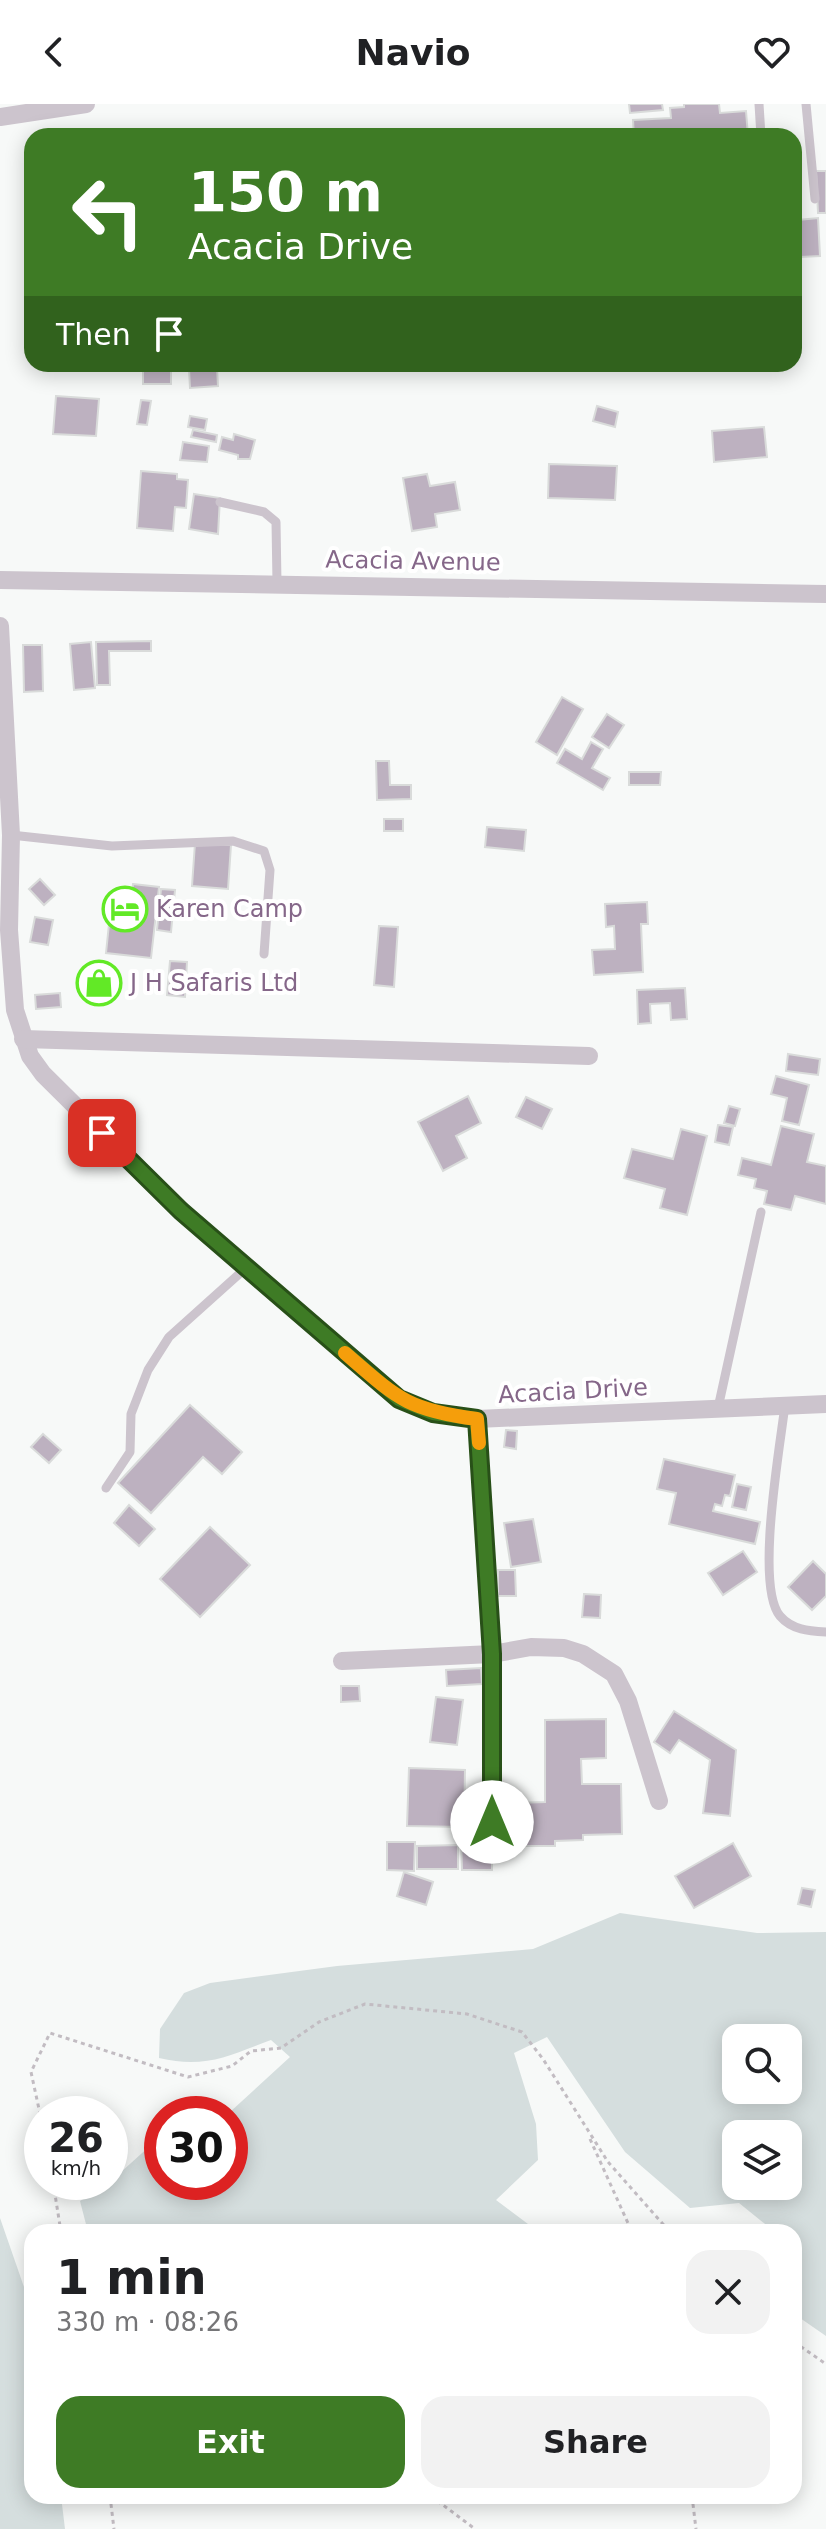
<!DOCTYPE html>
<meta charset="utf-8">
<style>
body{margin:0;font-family:"DejaVu Sans",sans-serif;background:#f2f2f2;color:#202124;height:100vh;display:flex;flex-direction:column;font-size:30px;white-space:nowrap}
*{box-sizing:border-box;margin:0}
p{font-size:26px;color:#757577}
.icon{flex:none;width:44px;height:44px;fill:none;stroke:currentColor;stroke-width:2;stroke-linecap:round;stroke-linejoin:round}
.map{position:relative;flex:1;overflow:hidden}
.side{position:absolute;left:24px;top:2120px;width:778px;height:280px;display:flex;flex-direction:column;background:#fff;border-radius:24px;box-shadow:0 4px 20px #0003}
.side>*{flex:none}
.guide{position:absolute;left:24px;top:24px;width:778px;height:244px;border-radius:24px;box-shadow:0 4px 20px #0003;background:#3e7b25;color:#fff;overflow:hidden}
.buttons{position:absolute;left:722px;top:1920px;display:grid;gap:16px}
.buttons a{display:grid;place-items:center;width:80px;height:80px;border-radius:16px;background:#fff;box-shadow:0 4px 20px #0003;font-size:40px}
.speed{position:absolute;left:24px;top:1992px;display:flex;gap:16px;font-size:40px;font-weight:700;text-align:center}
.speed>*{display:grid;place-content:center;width:104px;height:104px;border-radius:50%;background:#fff;box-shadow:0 4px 20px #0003;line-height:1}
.speed small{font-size:20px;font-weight:400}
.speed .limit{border:12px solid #d22;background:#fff;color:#111}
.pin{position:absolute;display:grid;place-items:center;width:68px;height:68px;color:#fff;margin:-34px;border-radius:16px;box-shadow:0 4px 12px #0006}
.me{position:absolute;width:88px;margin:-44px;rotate:0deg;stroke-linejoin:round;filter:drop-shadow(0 0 6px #0008)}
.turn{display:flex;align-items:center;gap:28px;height:168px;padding:0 32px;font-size:36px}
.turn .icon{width:104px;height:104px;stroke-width:2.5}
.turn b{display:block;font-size:56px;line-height:68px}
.then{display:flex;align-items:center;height:76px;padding:0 32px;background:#0003;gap:16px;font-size:30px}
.round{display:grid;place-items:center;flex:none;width:84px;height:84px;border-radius:24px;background:#f2f2f2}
.head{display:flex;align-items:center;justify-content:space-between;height:136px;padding:0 32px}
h1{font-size:48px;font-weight:700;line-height:60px}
.cta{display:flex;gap:16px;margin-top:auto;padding:16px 32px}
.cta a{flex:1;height:92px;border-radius:24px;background:#3e7b25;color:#fff;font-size:32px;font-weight:700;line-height:92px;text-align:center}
.cta a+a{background:#f2f2f2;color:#202124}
header{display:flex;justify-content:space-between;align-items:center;height:104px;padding:0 32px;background:#fff;font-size:36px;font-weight:700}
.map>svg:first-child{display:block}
.green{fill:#d5dede;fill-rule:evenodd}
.building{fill:#bdb1c0;stroke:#d9dbda;stroke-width:2}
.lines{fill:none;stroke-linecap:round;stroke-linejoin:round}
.path{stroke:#c2bcc2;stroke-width:3;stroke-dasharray:4 4;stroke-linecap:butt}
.lane{stroke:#ccc4cd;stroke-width:9}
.street{stroke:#ccc4cd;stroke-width:18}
.route-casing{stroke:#285018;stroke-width:20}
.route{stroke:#3e7b25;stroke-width:14}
.slow{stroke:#f59e0b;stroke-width:14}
.labels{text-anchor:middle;stroke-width:8;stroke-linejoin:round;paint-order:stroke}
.street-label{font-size:24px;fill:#856789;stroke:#fff}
.poi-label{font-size:24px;fill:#856789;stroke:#fff;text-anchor:start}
</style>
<header><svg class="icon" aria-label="back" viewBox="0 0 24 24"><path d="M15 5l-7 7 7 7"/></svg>Navio<svg class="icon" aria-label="heart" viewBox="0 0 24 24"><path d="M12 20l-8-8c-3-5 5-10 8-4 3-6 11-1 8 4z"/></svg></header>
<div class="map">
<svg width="826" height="2425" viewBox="0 0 826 2425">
<rect width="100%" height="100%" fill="#f7f9f8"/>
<g class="green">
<path d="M620,1809l137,20 69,-1v404l-26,-18 -6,-13v-73h-19l-36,-29 -49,5 -65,-56 -78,-115 -33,16 22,71 2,36 -42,40 36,27 -2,5h-442l-8,-31 30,-19 52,-47v47h68v-68h-20l20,-2 60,-55 -19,-17c-43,16 -66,29 -112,18l1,-29 24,-36 26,-10 127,-17 196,-17zM736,1934h52v52h-52zM736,2030h52v52h-52z"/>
<path d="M0,2114l32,92v186h29l4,33h-65z"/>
</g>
<g class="building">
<path d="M629,0h33l1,6 -33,3z"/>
<path d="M684,0h35l1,9 26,-2 2,25h-114l-1,-16 38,-2 -1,-10 14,-1z"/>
<path d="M816,67h10v42h-8z"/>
<path d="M818,114l2,38 -20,1 -2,-37z"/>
<path d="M217,263l1,19 -28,2 -1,-19z"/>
<rect x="143" y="264" width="28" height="16"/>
<path d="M56,292l43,3 -3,37 -43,-2z"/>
<path d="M141,296l10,1 -4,24 -10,-1z"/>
<path d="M597,302l21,6 -3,15 -22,-6z"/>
<path d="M190,312l17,3 -2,11 -17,-3z"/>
<path d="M764,323l3,30 -53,5 -2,-31z"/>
<path d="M193,326l24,5 -1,7 -25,-5z"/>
<path d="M234,330l21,6 -5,19h-12v-4l-19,-5 3,-13 11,3z"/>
<path d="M183,338l26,4 -2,16 -27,-2z"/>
<path d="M549,360l68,2 -2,34 -67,-2z"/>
<path d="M141,367l36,3v5l11,1 -2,28 -11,-1 -2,24 -36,-3z"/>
<path d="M427,370l3,12 25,-4 5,28 -25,4 2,13 -25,4 -9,-53z"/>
<path d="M194,390l26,4 -2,36 -29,-5z"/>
<path d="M151,537v10h-42l1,34h-13l-1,-43z"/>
<path d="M91,538l4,46 -21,2 -4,-46z"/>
<path d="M23,541h19l1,46 -19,1z"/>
<path d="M562,593l21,12 -26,46 -21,-13z"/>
<path d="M607,610l17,11 -15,23 -17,-11z"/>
<path d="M591,638l12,7 -11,19 18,10 -7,12 -46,-27 8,-14 17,10z"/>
<path d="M376,657h13l1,24h21v14l-34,1z"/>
<path d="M629,668h32l-1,13h-31z"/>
<rect x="384" y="715" width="19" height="12"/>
<path d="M487,723l39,3 -2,21 -39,-4z"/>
<path d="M195,739l36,2 -3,44 -36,-3z"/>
<path d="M40,775l15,16 -11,10 -15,-16z"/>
<path d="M133,780l26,3 -8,71 -45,-5 3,-29 19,2z"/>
<path d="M161,785l14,1 -4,42 -14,-2z"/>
<path d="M647,798l1,22h-7l2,48 -49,3 -2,-25 23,-1 -1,-23 -8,1 -1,-23z"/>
<path d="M35,813l18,3 -5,25 -18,-3z"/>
<path d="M379,822l19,1 -4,60 -20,-2z"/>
<path d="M170,857l17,1 -2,35 -18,-2z"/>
<path d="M685,884l2,31 -16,1 -1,-17 -20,1 1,19 -13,1 -1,-34z"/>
<path d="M60,889l1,14 -25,2 -1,-14z"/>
<path d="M788,950l32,5 -2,16 -32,-4z"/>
<path d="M776,972l33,9 -10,40 -17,-4 5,-23 -16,-4z"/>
<path d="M468,992l13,27 -25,13 11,22 -24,13 -25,-49z"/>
<path d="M526,993l26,12 -10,20 -26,-12z"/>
<path d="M729,1002l11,3 -5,17 -11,-3z"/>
<path d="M718,1021l15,2 -4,18 -14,-3z"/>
<path d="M781,1022l33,8 -7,28 19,4v38l-31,-8 -4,14 -27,-6 3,-13 -13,-3 2,-9 -18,-4 4,-17 29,7z"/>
<path d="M681,1025l26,7 -20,79 -27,-7 5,-19 -41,-11 8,-29 41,10z"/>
<path d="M190,1301l52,47 -20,22 -19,-17 -52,56 -33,-30z"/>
<path d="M506,1326l11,1 -1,18 -12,-2z"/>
<path d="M43,1330l18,16 -12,13 -18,-16z"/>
<path d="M664,1355l71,16 -5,21 -5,-1 -3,11 -7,-2 -2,7 47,11 -5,22 -86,-20 7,-31 -19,-4z"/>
<path d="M737,1380l14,3 -5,23 -14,-3z"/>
<path d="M129,1401l26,24 -16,17 -25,-23z"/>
<path d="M533,1415l8,43 -30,5 -7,-44z"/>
<path d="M210,1423l40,38 -50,52 -40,-38z"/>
<path d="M743,1447l14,21 -34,23 -15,-22z"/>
<path d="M813,1457l13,13v22l-14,14 -24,-23z"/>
<path d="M498,1466h17l1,26h-18z"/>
<path d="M584,1490l17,1 -1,23 -18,-1z"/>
<path d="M481,1564l1,16 -35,2 -1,-16z"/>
<path d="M341,1582h18l1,15 -19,1z"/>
<path d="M436,1593l27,3 -6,45 -27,-3z"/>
<path d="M674,1607l62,39 -6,66 -27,-3 7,-53 -31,-20 -9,13 -16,-11z"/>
<path d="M606,1615v39l-25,1 1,25h39l1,50 -39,1v5l-28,1v5h-39l-1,-43 30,-1v-82z"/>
<path d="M409,1664l56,2 -1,57 -57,-1z"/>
<path d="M461,1736h31v30h-30z"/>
<path d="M387,1738h28l-1,29 -27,-1z"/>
<path d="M733,1739l18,33 -57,32 -19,-32z"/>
<path d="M458,1741v24h-41v-23z"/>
<path d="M404,1768l29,10 -7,23 -29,-9z"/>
<path d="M802,1784l13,2 -4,17 -13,-3z"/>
</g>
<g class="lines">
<g class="path">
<path d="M42,2019l-11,-51 19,-39 138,44 44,-11 19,-15 30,-3 38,-26 46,-18 102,10 55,18 21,27 65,103 62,70"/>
<path d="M590,2035l42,93"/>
<path d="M53,2078l8,50"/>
<path d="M794,2238l32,22"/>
<path d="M110,2392l4,33"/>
<path d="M431,2392l44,33"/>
<path d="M692,2392l4,33"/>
</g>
<g class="lane">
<path d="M759,0l2,32"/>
<path d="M806,0l9,95"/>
<path d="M220,398l44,10 12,10 1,61"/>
<path d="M11,731l101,11 121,-5 31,10 6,19 -6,84"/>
<path d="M785,1301c-5,42 -30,181 -5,211 12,14 29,15 46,16"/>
<path d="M718,1304l43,-196"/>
<path d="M106,1384l24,-36 1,-38 17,-44 21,-33 78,-70"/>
</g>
<g class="street">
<path d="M0,13l86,-13"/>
<path d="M0,476l826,14"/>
<path d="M0,522l11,209 -2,95 6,80 15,46 13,18 138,137 218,188 34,14 44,6 349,-15"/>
<path d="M23,935l566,17"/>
<path d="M477,1315l15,235v168"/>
<path d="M342,1557l150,-7 39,-7 33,1 19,6 31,20 14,27 31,100"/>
</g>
</g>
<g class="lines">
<g class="route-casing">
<path id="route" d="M102,1029l79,78 218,188 34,14 44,6 15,235v168"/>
</g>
<use href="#route" class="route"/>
<path class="slow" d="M345,1249c52,45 62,57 132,66l2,24"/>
</g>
<defs>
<g id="hotel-ring" transform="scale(2.3)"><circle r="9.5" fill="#fff" stroke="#62e926" stroke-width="1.5"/><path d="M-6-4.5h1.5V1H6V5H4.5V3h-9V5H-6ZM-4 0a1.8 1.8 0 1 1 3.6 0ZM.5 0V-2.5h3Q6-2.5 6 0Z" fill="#62e926"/></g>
<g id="shop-ring" transform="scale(2.3)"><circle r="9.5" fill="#fff" stroke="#62e926" stroke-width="1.5"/><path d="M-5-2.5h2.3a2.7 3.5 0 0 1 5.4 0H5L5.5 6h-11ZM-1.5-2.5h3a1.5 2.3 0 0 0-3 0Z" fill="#62e926"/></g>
</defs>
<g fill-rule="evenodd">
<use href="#hotel-ring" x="125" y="805"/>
<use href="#shop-ring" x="99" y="879"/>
</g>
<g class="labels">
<g class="street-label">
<text transform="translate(413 457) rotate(1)" y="8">Acacia Avenue</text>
<text transform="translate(573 1287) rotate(-3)" y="8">Acacia Drive</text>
</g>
<g class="poi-label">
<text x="156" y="813">Karen Camp</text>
<text x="130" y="887">J H Safaris Ltd</text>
</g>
</g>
</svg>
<div class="buttons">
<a><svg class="icon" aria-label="search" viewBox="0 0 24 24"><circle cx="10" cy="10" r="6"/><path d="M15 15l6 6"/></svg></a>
<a><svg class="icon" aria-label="layers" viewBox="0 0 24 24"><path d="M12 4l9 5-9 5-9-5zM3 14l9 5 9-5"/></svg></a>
</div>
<div class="speed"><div>26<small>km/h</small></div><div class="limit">30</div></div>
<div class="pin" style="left:102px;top:1029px;background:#d93025"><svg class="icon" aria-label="arrive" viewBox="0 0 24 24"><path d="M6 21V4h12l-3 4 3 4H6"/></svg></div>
<svg class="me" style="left:492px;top:1718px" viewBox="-20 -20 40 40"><circle r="19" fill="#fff"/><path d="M0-13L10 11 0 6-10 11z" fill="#3e7b25"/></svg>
<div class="guide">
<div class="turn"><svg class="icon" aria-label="left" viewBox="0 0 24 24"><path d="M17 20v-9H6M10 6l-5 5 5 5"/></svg><div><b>150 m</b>Acacia Drive</div></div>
<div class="then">Then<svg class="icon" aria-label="arrive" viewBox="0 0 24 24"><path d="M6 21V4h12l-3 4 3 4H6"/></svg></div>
</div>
<section class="side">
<div class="head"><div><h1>1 min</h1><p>330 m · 08:26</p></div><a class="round"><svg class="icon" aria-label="close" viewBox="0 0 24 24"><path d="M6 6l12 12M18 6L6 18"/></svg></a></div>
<div class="cta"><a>Exit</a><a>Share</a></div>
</section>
</div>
